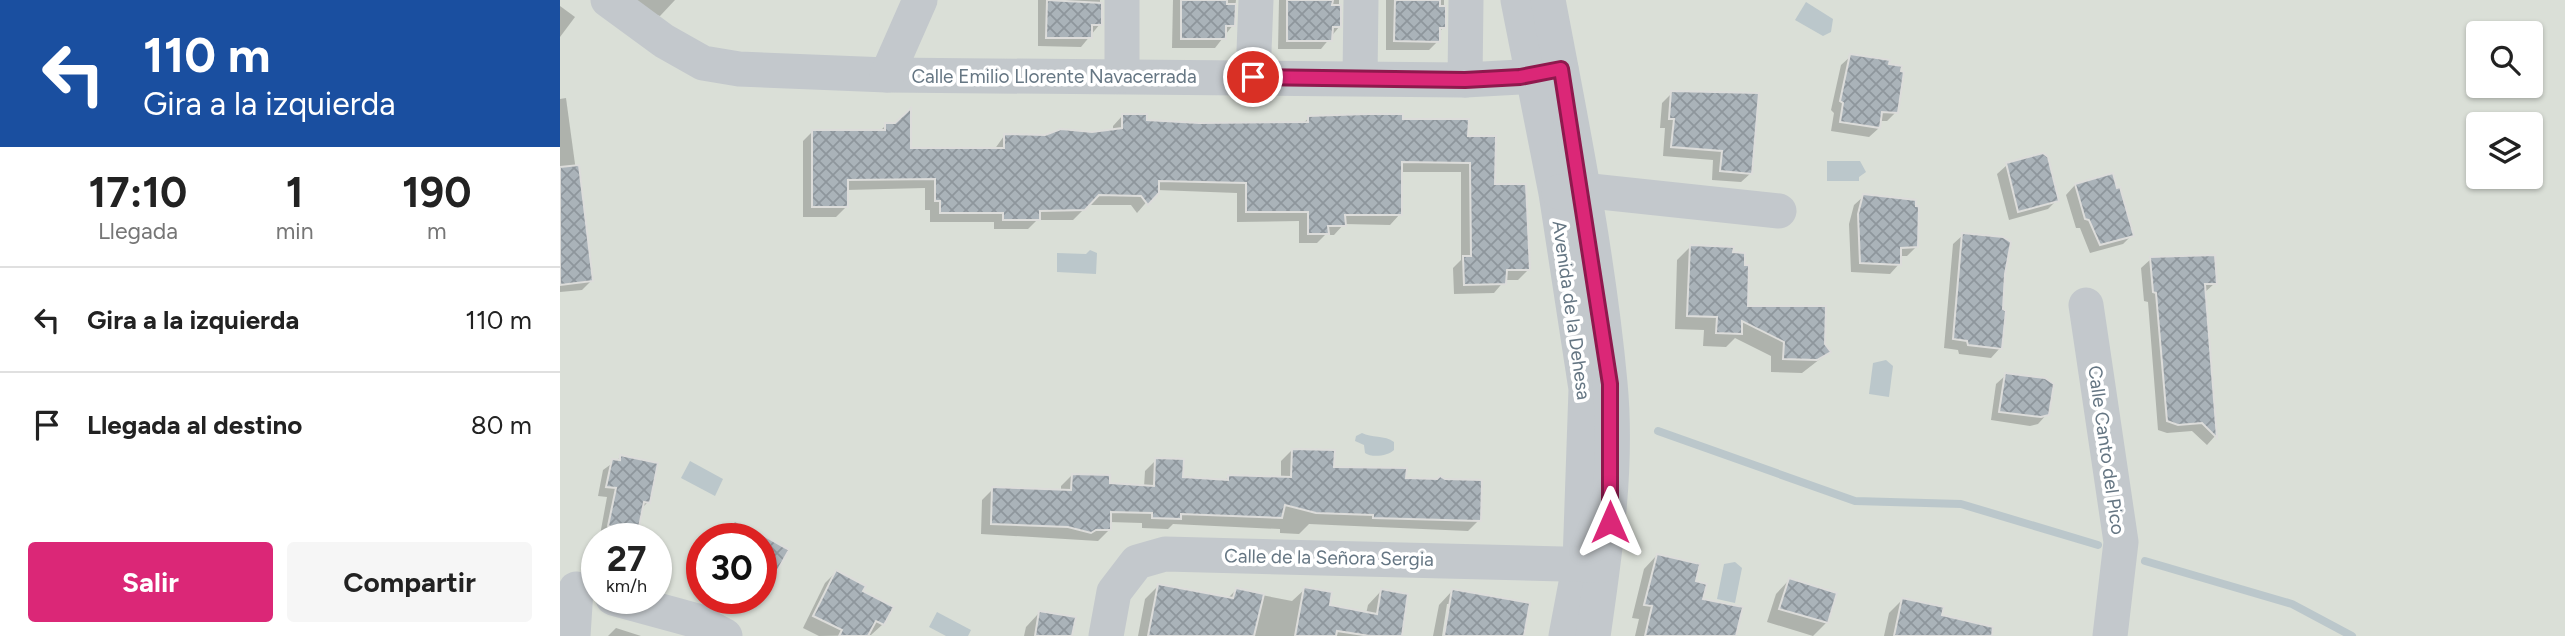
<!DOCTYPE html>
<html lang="es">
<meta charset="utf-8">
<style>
body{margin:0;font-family:Figtree,sans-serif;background:#f6f6f6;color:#222;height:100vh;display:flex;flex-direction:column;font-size:26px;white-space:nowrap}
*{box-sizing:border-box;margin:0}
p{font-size:23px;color:#767676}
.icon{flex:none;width:38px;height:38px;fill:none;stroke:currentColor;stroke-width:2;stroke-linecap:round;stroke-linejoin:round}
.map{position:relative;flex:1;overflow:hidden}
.panel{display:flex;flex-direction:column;background:#fff;width:560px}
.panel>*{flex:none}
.hud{background:#1a4fa0;color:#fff;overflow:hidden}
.tools{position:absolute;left:1906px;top:21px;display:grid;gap:14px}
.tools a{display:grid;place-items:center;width:77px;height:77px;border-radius:7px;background:#fff;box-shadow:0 2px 5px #0004;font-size:35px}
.speed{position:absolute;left:21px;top:523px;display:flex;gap:14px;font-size:35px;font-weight:700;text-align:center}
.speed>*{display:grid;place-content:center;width:91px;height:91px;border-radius:50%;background:#fff;box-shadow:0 2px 5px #0004;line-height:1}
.speed small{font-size:18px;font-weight:400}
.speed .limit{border:10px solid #d22;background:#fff;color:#111}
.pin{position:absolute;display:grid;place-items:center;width:60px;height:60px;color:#fff;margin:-30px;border:4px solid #fff;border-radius:50%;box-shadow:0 2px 7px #0007}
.me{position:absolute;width:77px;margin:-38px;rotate:0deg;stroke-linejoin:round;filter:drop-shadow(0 0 5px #0008)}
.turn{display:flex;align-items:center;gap:24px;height:147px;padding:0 28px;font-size:32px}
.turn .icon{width:91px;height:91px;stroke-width:2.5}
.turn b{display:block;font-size:49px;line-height:60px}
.eta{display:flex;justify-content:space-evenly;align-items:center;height:119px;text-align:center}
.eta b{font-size:42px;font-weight:700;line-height:49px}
.button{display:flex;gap:14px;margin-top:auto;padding:14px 28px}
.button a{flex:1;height:80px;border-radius:7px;background:#db2777;color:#fff;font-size:28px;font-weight:700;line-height:80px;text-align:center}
.button a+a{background:#f6f6f6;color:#222}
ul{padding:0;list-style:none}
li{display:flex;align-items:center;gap:21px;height:105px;padding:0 28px;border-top:2px solid #e0e0e0}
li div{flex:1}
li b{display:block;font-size:26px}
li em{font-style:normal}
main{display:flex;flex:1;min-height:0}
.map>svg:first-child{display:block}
.park{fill:#dadfd7;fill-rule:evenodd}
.water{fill:#bbc7cb}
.shadow{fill:#0003}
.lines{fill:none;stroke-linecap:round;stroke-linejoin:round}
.stream{stroke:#bbc7cb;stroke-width:8}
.building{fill:url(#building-cross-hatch);stroke:#dcdcda;stroke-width:2}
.minor{stroke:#c3c8cc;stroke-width:35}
.route-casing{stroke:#8e194d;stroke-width:18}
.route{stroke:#db2777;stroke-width:12}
.labels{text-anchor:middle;stroke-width:7;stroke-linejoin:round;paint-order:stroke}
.street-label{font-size:19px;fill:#657683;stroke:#fff}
</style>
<main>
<section class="panel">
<div class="hud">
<div class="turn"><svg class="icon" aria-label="left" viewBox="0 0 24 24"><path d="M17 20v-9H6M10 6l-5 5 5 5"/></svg><div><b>110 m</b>Gira a la izquierda</div></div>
</div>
<div class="eta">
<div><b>17:10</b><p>Llegada</p></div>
<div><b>1</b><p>min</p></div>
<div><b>190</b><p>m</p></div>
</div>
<ul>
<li><svg class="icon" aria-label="left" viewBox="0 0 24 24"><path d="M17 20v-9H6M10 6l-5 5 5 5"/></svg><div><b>Gira a la izquierda</b></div><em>110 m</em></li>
<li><svg class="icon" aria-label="arrive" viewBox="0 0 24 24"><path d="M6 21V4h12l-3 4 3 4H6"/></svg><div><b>Llegada al destino</b></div><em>80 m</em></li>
</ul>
<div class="button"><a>Salir</a><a>Compartir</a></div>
</section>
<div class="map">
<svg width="2005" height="636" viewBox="0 0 2005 636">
<defs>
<pattern id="building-cross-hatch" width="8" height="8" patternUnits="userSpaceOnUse" patternTransform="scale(1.75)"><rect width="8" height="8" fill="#aab3b9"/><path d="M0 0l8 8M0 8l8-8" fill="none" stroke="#8e969c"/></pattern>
</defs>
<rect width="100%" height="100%" fill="#fafaf8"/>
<path class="park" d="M0,0h2005v636h-2005zM1918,33h52v53h-52zM1918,124h52v53h-52zM37,539h59v59h-59zM142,539h59v59h-59z"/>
<g class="water">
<path d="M1246,2l27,17 -2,13 -8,4 -28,-16z"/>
<path d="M1267,161h33l6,11 -7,5v4h-32z"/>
<path d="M530,250l7,3 -1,21 -39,-2v-19l29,1z"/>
<path d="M1326,360l7,6 -4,31 -20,-3 4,-31z"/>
<path d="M802,433c9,5 23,2 32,9v8c-6,6 -22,8 -29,3l-1,-8 -9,-4 1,-5z"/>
<path d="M130,461l33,18 -8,17 -34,-18z"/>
<path d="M1175,562l7,6 -7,35 -18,-4 7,-35z"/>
<path d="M377,612l34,18 -3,6h-22l-17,-9z"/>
</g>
<g class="shadow">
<path d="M76,0h39l-15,16 -25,-7z"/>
<path d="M478,0h62v24l-19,23 -43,-1z"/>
<path d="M613,0h63l-3,25 -18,23h-43z"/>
<path d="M719,0h60v27l-18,22h-43z"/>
<path d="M826,0h58v27l-6,6v8l-9,9h-43z"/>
<path d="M0,6l15,11 -15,20z"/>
<path d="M1291,56l36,9 9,47 -9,9h-8v7l-10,9 -38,-6 3,-18 -3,-3 10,-45z"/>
<path d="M1112,93l79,80 -10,9 -29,-2 1,-20 -50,-4 2,-28h-5l2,-25z"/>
<path d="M6,98l25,183 -9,9 -22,2v-193z"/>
<path d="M563,115l22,7 54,3 103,-1 7,-6 92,3 65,17 27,48 36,83 -11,11h-13l-11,13 -40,1 -1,-26 8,-8v-88h-61v42l-10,11 -46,-1 -10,11h-9l-8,8h-18v-22l-62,1v-29l-80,-3 -20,23 -6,-8h-43l-15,15h-36l-9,9h-34v-7h-64v-12h-5v-22l-79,2v17l-10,10h-33v-76l10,-10 66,1 7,-7 24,25h84l10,-14 109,-5v-5z"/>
<path d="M1447,165l50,35 -9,9 -39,11 -12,-46z"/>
<path d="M1515,185l57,50 -9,9 -33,9 -10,-25h-4l-10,-33z"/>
<path d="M1304,196l38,2 14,49 -9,9h-8v8l-9,10 -39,-2 -2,-48 5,-19z"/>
<path d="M1403,235l41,39 -4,74 -9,10 -32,-4 -1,-4 -14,-2 9,-104z"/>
<path d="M1131,246l56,62 82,44 -27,21 -31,-1v-16l-36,-18 -9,9 -23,-1 1,-16 -29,-1 2,-69z"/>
<path d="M1591,259l64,24 -11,10 11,143 -8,9 -15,-14 -25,2 -9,-3 -10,-128 -4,-1 -3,-33z"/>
<path d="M1446,375l41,39 -9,10 -8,2 -39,-6 5,-36z"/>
<path d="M732,450l40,18 72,11 75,41 -11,11 -159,-7 -10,10 -19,-1v-4l-107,-5 -5,5 -26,-1v-5l-33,-1v8l-11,11 -117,-7 1,-34 11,-11 68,3v-6l11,-11 36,10 36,2 1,-16 11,-11 25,19 43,2 5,-4 52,1v-17z"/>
<path d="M61,457l27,45 -8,8 -4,21 -8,8 -28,-4 7,-38 -9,-1 5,-26z"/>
<path d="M175,522l52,28 -26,-11h-41z"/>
<path d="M1097,555l37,28 -4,53h-55l4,-17 -7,-1 12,-49z"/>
<path d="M276,572l25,20 22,32 -12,11 -52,1 -16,-8 22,-45z"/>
<path d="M1229,580l46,14 -9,29 -13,13 -46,-14 9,-28z"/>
<path d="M598,586l69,13 9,-9 56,11 13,-12 23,17 38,8 2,-9 13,-14 19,45h-262l7,-37z"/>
<path d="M892,591l71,45h-78l6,-32h-4l-5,32h-9l6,-31z"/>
<path d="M174,598h25l-11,12 -16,-9z"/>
<path d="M1342,600l38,17 10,19h-66l5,-23z"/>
<path d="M479,613l26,23h-41l2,-9z"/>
<path d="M56,628l25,8h-33z"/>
</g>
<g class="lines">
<g class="stream">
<path d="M1098,431l197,70 106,3 137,41"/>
<path d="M1585,561l147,43 60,32"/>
</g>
</g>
<g class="building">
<path d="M487,0l55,3v22h-10v13h-46z"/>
<path d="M621,0h46v4h9l-1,22h-9v13h-45z"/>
<path d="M727,0h46l-1,5h9v22h-8l-1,14h-45z"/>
<path d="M835,0h45v6h6v22h-6v14l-46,-1z"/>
<path d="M1290,54l40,6 -1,4 13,2 -1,5 3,1 -6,41 -16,-1 -2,16 -40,-6 3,-19 -3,-2z"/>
<path d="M1111,91l88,2 -7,81 -32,-3 2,-20 -51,-4 3,-28h-5z"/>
<path d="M351,108v40h93v-14l41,1 16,-6 31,3 30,-4v-14h25v6l52,3 109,-1v-6l59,-2h36v5h66l-1,17h28l-1,48h31l4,86h-23l-1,14 -42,1 -1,-29h8l-1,-93 -68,-1v53h-57l1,11h-18l1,8h-21v-22h-62v-29l-87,-2v12l-11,12 -7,-9 -42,-1 -14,15 -45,1v9h-37v-7h-63v-12h-5v-22l-87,1v27h-36v-77h73v-7h10z"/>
<path d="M1483,153l5,4 11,44 -41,11 -12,-49z"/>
<path d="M19,165l14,116 -33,4v-118z"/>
<path d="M1553,173l4,15 3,-1 14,49 -34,9 -11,-25 -4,-1 -10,-35z"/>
<path d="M1303,194l53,6v6h3l-1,41 -17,1v17l-41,-2 -2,-49z"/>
<path d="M1402,233l41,4 8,5 -6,32 -2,35 3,2 -4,38 -34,-4 -1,-4 -14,-2z"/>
<path d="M1130,245l44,2 -1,5 12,1v12h4l-1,41h78l-1,38 6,8 -14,8 -34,-1 1,-17 -42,-21v13l-26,-1 1,-16 -30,-1z"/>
<path d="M1655,255l2,29h-12l12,154 -15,-15 -24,2 -11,-4 -11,-128 -3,-1 -3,-35z"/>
<path d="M1445,373l40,5 9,6 -5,31 -8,2 -42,-5z"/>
<path d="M732,449l43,1 -1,17 73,1 -1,10 31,1 3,-3 5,3 37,1 -1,41 -108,-3v-3l-57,-2 -31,-8 -3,13 -101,-4v5l-29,-1v-5l-41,-1v18h-15l-5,3 -23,-6 -77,-3 1,-37 79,3 1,-16 38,1v8l44,3 1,-28 29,1 -1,18 45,3v-5l63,2z"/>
<path d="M60,455l38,8 -8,40 -6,-1 -6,30 -30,-6 8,-38 -10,-1 6,-28 8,1z"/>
<path d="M201,534l28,16 -28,50z"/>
<path d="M1097,554l43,10 -4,17 11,3 -4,15 40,8 -7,29h-91l7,-30 -8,-1z"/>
<path d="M276,570l30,16 -3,5 31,16 -10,18 -8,-4 -8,15h-29l3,-6 -29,-14z"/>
<path d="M1229,578l48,15 -9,30 -49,-14z"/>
<path d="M598,584l75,14 3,-10 28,6 -10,42h-106z"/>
<path d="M744,587l28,5 -2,13 47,9 4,-25 27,5 -6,42h-32l-33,-5 -1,5h-41z"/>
<path d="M892,589l78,14 -6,33h-80z"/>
<path d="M1342,598l42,9 -2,8 51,12 -1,9h-98z"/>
<path d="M479,611l37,6 -4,19h-37z"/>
</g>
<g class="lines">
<g class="minor">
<path d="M48,0l56,41 39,22 36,6 148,6 578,5 55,-3 41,-8"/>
<path d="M562,0v75"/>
<path d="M958,0l38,193 30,196 -6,173 -14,74"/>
<path d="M988,0c24,126 50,254 62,383 8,84 -5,170 -17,253"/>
<path d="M327,75l33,-75"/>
<path d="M693,77l3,-77"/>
<path d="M800,78l1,-78"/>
<path d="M905,80l1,-80"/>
<path d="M999,192l23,-2 197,21"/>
<path d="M1526,305l35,237 -11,94"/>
<path d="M53,598l84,23 28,15"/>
<path d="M13,636l3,-47"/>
<path d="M546,636l8,-44 23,-30 28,-8 437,11"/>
</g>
</g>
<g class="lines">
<g class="route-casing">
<path id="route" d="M693,77l212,3 55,-3 41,-8 49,315v138"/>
</g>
<use href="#route" class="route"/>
</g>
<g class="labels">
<g class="street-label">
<text x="494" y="83">Calle Emilio Llorente Navacerrada</text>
<text transform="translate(1012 310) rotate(82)" y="7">Avenida de la Dehesa</text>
<text transform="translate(1547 450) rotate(82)" y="7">Calle Canto del Pico</text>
<text transform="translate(769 557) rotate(1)" y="7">Calle de la Señora Sergia</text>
</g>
</g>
</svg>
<div class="tools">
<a><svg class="icon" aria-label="search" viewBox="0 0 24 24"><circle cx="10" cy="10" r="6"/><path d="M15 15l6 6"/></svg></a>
<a><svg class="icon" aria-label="layers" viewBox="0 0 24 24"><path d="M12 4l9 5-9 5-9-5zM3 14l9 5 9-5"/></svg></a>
</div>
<div class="speed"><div>27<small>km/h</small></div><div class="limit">30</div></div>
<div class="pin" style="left:693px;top:77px;background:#d93025"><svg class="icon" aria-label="arrive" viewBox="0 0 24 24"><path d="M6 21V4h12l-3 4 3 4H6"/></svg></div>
<svg class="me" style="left:1050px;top:522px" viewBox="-20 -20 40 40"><path d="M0-17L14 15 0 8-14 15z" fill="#db2777" stroke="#fff" stroke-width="4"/></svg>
</div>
</main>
